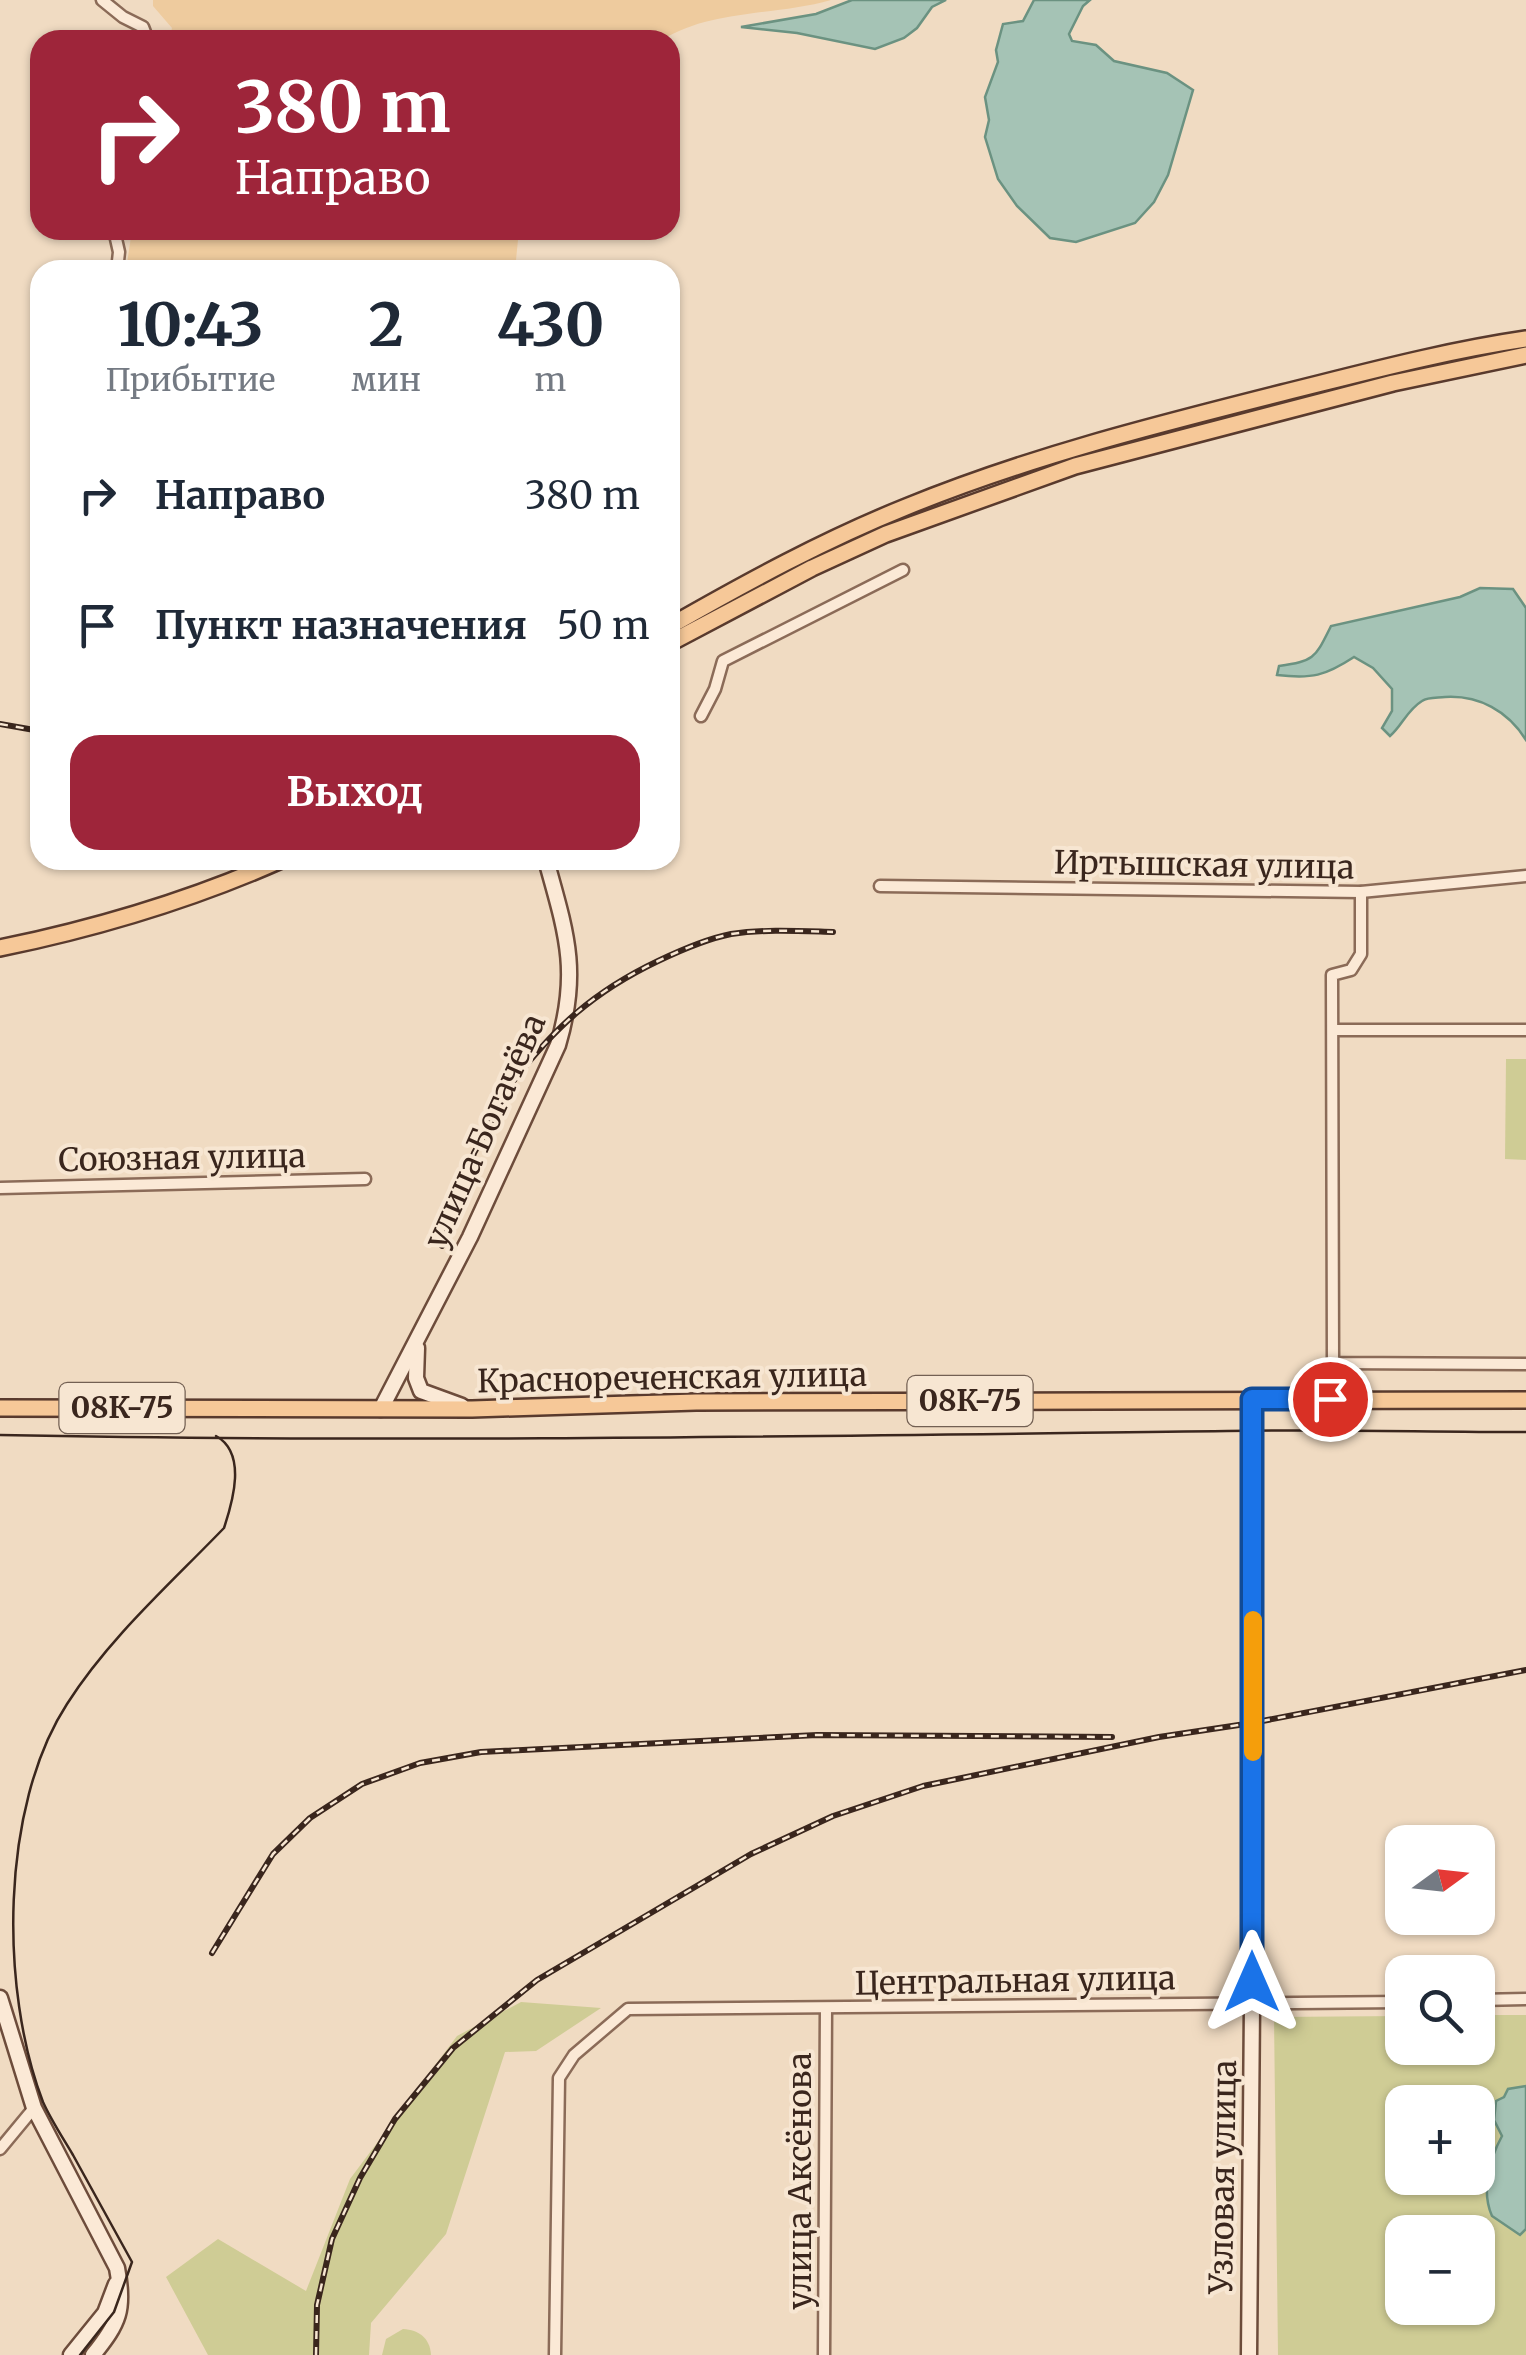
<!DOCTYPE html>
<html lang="ru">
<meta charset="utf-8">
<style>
body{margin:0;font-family:Merriweather,serif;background:#f6f6f7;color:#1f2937;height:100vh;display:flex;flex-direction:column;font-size:38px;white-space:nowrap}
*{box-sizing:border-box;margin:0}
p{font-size:32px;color:#747a83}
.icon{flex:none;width:55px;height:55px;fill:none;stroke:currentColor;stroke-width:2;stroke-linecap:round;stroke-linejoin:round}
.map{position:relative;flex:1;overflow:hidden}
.drawer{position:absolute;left:30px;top:260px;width:650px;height:610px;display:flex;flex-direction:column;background:#fff;border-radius:30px;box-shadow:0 2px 8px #0004}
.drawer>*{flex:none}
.hud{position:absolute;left:30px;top:30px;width:650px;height:210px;border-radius:30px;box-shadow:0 2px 8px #0004;background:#9e253a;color:#fff;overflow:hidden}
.needle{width:65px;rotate:75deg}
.controls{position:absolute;left:1385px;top:1825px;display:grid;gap:20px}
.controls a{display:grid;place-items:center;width:110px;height:110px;border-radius:20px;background:#fff;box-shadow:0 2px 8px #0004;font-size:50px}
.pin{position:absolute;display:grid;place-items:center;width:85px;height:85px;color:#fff;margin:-42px;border:5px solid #fff;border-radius:50%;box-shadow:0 2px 10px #0007}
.me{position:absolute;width:110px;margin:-55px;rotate:0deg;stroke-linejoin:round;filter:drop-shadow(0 0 8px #0008)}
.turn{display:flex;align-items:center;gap:35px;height:210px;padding:0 40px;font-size:45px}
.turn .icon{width:130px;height:130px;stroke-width:2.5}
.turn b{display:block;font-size:70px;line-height:85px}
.eta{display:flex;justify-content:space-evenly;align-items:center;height:170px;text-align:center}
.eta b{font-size:60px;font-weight:700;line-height:70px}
.cta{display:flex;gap:20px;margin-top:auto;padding:20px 40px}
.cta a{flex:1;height:115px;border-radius:30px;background:#9e253a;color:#fff;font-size:40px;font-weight:700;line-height:115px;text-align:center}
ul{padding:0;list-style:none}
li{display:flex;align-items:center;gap:30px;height:130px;padding:0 40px}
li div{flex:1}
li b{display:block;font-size:38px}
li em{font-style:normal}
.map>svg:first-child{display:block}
.green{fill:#cfcc95;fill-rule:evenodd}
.sand{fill:#eecb9e}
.water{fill:#a5c3b5;stroke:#6b9281;stroke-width:2.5}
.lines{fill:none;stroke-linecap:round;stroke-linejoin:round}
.street-casing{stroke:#8b6b58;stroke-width:15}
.secondary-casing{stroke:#6d4c3b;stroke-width:19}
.primary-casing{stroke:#593a2d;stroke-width:20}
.street{stroke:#fbe9d6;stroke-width:10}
.secondary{stroke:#fbe9d6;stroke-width:14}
.primary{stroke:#f6c898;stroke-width:15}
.tram{stroke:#3a261d;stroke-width:2.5}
.rail-casing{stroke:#3a261d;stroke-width:6}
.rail{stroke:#f7e6d2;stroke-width:2.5;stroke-dasharray:8;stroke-linecap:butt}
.route-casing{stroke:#114b97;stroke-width:25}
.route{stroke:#1a73e8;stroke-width:18}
.slow{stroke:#f59e0b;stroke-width:18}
.labels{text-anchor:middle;stroke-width:8;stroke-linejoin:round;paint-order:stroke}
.shield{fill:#f7e6d2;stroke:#736053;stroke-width:2.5}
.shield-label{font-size:30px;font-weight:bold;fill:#3a261d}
.street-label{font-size:32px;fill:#3a261d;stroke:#f7e6d2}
</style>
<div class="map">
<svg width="1526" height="2355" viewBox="0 0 1526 2355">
<rect width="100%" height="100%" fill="#f0dbc2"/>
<g class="green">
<path d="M1506,1059h20v101l-21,-1z"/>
<path d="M521,2002l80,6 -65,43 -31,1 -59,182 -75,89 -2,32h-161l-42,-78 52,-38 88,52 44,-112 107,-143z"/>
<path d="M1478,2015h48v340h-248l-4,-338 128,-1v32h76zM1402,2102h76v76h-76zM1402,2232h76v76h-76z"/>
<path d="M403,2329c16,1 27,9 28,26h-49l4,-16z"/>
</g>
<g class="sand">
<path d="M153,0h678c-55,16 -119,9 -169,40h-493l3,-12 -19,-22z"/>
<path d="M132,230h387l-4,40h-389z"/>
</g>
<g class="water">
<path d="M852,0h94l-14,7 -15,21 -13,10 -29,11 -78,-16 -56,-6 75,-13z"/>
<path d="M1034,0h56l-7,6 -14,28 3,7 24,4 18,16 53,12 26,17 -25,85 -14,27 -19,21 -59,19 -26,-4 -33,-32 -19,-27 -13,-42 4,-17 -4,-23 13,-35 -2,-12 7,-26 20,-3z"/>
<path d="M1480,588l33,1 13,19v132c-18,-29 -47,-45 -81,-43 -8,1 -17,0 -23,4 -15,9 -20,25 -32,35l-8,-8 10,-17v-22l-19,-21 -19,-11c-29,19 -42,22 -77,18l2,-9c36,-5 36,-8 52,-40l129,-29z"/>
<path d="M1526,2086v143l-6,6 -28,-19c-11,-25 -3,-56 10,-80l-8,-16 2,-19 8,-4 4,-8z"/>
</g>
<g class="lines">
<g class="street-casing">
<g id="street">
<path d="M102,0l21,17 20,10 5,13"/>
<path d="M114,230l5,22 -2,18"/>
<path d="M701,716l14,-27 8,-28 180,-91"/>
<path d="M880,886l481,6 165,-16"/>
<path d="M1361,892v62l-10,16 -19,5 1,388 193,1"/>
<path d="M1333,1030h193"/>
<path d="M0,1188l365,-9"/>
<path d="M1478,2000l48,-1"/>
<path d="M0,2149l34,-41"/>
<path d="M555,2355l4,-277 15,-23 54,-46 774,-7"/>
<path d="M824,2355l2,-347"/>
</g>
</g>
<g class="secondary-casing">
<g id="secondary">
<path d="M417,1348l-1,30 5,13 41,15"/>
<path d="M381,1409l89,-172 88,-192c22,-74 8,-113 -12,-185"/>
<path d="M0,1998l34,110 83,160c8,42 2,55 -24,87"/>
<path d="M71,2355l34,-42 11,-29"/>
<path d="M1249,2355l3,-350v-606"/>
</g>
</g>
<g class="primary-casing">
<g id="primary">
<path d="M670,626c77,-44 154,-86 236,-119 122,-50 249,-82 376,-114 81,-20 162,-42 244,-54"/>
<path d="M670,643l142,-75 74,-34 189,-68 318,-83 133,-28"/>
<path d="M0,948c97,-20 191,-48 281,-88"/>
<path d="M0,1408l472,1 224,-7 830,-2"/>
</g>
</g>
<use href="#street" class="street"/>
<use href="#secondary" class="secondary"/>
<use href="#primary" class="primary"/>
<g class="tram">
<path d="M0,1435c409,8 818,1 1227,-4 100,-2 199,1 299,1"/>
<path d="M80,2355l34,-43 18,-50c-20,-36 -39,-71 -59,-107 -10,-17 -22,-35 -30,-53 -43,-112 -43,-295 24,-398 42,-66 103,-120 157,-176 9,-27 23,-75 -8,-92"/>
</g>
<g class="rail-casing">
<g id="rail">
<path d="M0,724l40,7"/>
<path d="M511,1084c44,-57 82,-92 147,-123 23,-11 48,-22 73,-27 34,-5 68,-3 102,-2"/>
<path d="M442,1246l32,-93 44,-81"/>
<path d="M212,1953l61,-99 37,-36 52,-34 58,-21 61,-11 336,-17 295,2"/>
<path d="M316,2355l1,-50 15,-66 28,-61 35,-59 58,-71 84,-68 214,-126 82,-38 90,-30 236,-49 93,-14 274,-53"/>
</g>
</g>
<use href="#rail" class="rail"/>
</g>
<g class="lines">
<g class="route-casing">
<path id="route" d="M1252,1982v-583h78"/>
</g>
<use href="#route" class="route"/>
<path class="slow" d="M1253,1752v-132"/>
</g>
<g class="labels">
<g class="shield">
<rect x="907.5" y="1376" width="125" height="50" rx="8"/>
<rect x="59.5" y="1383" width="125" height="50" rx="8"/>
</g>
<g class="shield-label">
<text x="970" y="1411">08К-75</text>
<text x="122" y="1418">08К-75</text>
</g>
<g class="street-label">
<text transform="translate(1204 865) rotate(1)" y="11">Иртышская улица</text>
<text transform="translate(485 1131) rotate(-66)" y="11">улица Богачёва</text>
<text transform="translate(182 1158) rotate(-1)" y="11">Союзная улица</text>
<text transform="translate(672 1378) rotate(-1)" y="11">Краснореченская улица</text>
<text transform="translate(1015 1981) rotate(-1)" y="11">Центральная улица</text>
<text transform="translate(1223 2177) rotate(-89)" y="11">Узловая улица</text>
<text transform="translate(800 2181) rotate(-90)" y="11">улица Аксёнова</text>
</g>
</g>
</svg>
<div class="controls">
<a><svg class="needle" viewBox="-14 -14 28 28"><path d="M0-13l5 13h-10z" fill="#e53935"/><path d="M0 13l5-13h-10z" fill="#747a83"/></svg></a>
<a><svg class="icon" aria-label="search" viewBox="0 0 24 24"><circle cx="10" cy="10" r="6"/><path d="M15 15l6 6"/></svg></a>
<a>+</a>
<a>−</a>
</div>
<div class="pin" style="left:1330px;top:1399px;background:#d93025"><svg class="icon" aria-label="arrive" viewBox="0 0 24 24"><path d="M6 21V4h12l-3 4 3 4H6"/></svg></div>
<svg class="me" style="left:1252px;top:1982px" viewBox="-20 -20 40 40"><path d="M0-17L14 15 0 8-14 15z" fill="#1a73e8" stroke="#fff" stroke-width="4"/></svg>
<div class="hud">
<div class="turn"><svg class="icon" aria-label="right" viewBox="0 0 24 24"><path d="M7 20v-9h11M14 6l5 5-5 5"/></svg><div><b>380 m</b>Направо</div></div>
</div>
<section class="drawer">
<div class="eta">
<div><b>10:43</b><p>Прибытие</p></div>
<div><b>2</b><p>мин</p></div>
<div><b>430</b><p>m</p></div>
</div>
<ul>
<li><svg class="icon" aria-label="right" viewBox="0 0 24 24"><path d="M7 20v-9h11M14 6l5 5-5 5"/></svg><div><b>Направо</b></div><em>380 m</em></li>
<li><svg class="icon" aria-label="arrive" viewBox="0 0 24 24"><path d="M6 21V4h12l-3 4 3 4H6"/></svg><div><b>Пункт назначения</b></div><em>50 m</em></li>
</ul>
<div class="cta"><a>Выход</a></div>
</section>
</div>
